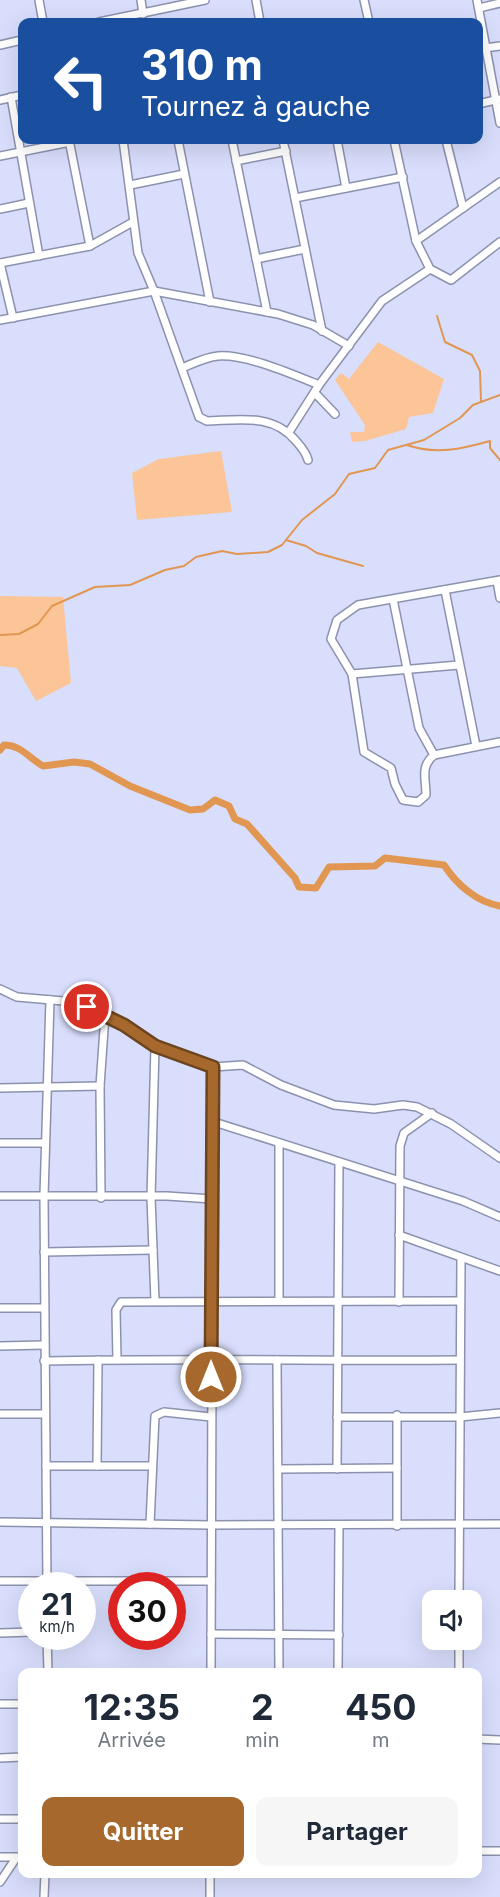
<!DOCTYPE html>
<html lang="fr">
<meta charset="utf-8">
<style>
body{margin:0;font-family:Inter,sans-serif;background:#f6f6f7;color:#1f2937;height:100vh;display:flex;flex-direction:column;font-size:22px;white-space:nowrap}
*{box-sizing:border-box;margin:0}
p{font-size:20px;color:#747a83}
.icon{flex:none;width:33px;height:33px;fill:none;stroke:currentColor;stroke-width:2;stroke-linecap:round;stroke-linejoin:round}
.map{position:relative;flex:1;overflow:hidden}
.side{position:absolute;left:18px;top:1668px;width:464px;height:210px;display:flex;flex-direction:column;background:#fff;border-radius:12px;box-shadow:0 6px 24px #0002}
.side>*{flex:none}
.banner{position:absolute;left:18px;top:18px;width:465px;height:126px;border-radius:12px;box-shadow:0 6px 24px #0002;background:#1a4fa0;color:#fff;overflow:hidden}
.controls{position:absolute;left:422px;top:1590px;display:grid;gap:12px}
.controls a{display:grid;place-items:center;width:60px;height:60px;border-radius:12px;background:#fff;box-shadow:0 6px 24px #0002;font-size:30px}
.speed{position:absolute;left:18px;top:1572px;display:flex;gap:12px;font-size:30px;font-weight:700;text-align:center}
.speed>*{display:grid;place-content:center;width:78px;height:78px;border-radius:50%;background:#fff;box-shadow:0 6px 24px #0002;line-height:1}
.speed small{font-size:15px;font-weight:400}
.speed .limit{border:9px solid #d22;background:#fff;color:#111}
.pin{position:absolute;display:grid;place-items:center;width:51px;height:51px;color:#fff;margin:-26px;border:3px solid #fff;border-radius:50%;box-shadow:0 2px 6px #0007}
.me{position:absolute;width:66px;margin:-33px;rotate:0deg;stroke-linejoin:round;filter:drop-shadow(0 0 4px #0008)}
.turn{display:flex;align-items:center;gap:21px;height:126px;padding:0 24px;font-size:27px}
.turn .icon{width:78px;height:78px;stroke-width:2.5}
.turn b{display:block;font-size:42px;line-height:51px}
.eta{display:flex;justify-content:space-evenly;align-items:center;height:102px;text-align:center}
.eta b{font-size:36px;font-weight:700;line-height:42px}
.action{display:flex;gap:12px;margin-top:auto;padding:12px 24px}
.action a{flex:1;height:69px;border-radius:12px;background:#a6682d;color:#fff;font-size:24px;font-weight:700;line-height:69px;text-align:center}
.action a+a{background:#f6f6f7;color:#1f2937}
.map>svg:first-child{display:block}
.green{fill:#fbc597}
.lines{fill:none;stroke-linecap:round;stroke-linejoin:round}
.stream{stroke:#e19752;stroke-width:2}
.canal{stroke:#e19752;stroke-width:7}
.minor-casing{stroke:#8c92ad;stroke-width:10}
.minor{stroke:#fff;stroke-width:7}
.route-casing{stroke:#6c441d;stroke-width:15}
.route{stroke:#a6682d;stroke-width:10}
</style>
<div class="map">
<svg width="500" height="1897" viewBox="0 0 500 1897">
<rect width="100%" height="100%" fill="#d8defc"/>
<g class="green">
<path d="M378,342l66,37 -11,34 -24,4 -3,12 -41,12 -13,1 -2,-10h14l1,-7 -30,-45 6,-7 8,6z"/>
<path d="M221,451l11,61 -95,8 -5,-47 27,-14z"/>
<path d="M0,596l63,1 8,86 -35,18 -19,-33 -17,-2z"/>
</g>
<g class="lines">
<g class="stream">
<path d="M437,316l8,26 27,13 8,16 1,30"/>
<path d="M407,445c28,10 55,4 83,-4v7l10,12"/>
<path d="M286,540l20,6 11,7 46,13"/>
<path d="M0,635l19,-1 19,-10 14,-18 43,-19 35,-2 35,-15 19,-4 12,-9 26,-6 15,3 31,-2 14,-7 20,-25 33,-26 14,-20 26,-6 13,-18 36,-10 36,-22 13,-13 27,-10"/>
</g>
<path class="canal" d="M0,750l4,-5c17,0 25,13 39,21l31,-4 16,2 40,22 60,24 13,-1 12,-9 14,6 6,13 12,5 48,54 4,9 17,1 13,-21 46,-1 10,-8 59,7c13,20 33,37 56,41"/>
<g class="minor-casing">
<g id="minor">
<path d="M39,0l4,22"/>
<path d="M141,0l2,14"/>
<path d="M256,0l4,22"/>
<path d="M364,0l5,22"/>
<path d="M477,0l23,123"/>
<path d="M479,8l21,-5"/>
<path d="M99,22l106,-22"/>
<path d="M0,45l22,-5"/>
<path d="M485,48l15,-2"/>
<path d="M11,97l28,159"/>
<path d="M0,100l22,-5"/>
<path d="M478,104l22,-5"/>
<path d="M69,140l21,106"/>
<path d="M123,140l15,113 16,38 45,126 8,4c32,-1 66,-8 89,20 5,6 10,11 12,19"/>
<path d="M178,140l32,162"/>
<path d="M232,140l35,172"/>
<path d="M283,140l39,191"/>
<path d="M337,140l9,48"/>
<path d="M394,140l22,101 14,28 21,11 49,-38"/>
<path d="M446,140l17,68"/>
<path d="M0,156l70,-14"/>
<path d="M236,161l50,-10"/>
<path d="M130,185l54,-11"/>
<path d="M295,198l108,-21"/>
<path d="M0,209l29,-6"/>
<path d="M416,241l84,-59"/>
<path d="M256,259l49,-10"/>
<path d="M0,263l90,-17 43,-24"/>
<path d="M0,263l13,55"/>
<path d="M0,320l154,-29 124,23 35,11 36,21"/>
<path d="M182,368c12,-5 24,-11 36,-12 28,-2 74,18 101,29"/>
<path d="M315,393l20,21"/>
<path d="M289,432l30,-47 63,-84 48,-32"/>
<path d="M497,581l3,17"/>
<path d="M445,590l31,156"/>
<path d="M393,599l26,129 15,27c-14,12 -8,23 -8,40l-8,7 -15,-2 -8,-16 -4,-16 -27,-16 -12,-78 -21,-35 6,-19 21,-15 142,-25"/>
<path d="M352,674l107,-9"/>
<path d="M434,755l66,-13"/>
<path d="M0,989l17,8 58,5 49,23 31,21 58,21 30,-2 38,20 53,20 40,4 29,-4 14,2 34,17 49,34"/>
<path d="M0,1088l100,-2"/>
<path d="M214,1122l249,79 37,16"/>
<path d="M0,1143h45"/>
<path d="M0,1196h167l45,3"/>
<path d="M101,1198l-1,-112 5,-71"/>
<path d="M399,1235l101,36"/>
<path d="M44,1252l109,-2"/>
<path d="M279,1300v-157"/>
<path d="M155,1301l-4,-103 4,-152"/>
<path d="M399,1302l1,-156 4,-13 28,-20"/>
<path d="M0,1308h44"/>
<path d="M0,1346l44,-1"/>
<path d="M117,1359l-1,-49 5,-8 339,-1"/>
<path d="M277,1360l2,312"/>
<path d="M44,1361c139,-3 277,0 415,-1"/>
<path d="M0,1414h45"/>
<path d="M337,1417h123l40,-4"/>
<path d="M46,1466h106"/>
<path d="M97,1466l1,-106"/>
<path d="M280,1469l117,-1"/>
<path d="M337,1469l2,-307"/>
<path d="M0,1522l211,3 289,-1"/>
<path d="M150,1524l5,-108 9,-4 47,5"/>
<path d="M397,1526v-111"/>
<path d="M0,1581h211"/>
<path d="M47,1586l-3,-390 6,-196"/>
<path d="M459,1600l2,-341"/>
<path d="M0,1633l32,-1"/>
<path d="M211,1634l128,1"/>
<path d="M47,1636l1,36"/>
<path d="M459,1640v32"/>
<path d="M211,1672l2,-605"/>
<path d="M338,1672l1,-146"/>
<path d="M0,1704h22"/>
<path d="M477,1739l23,1"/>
<path d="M0,1758l22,-1"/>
<path d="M0,1819h22"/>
<path d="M477,1851h23"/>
<path d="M0,1857h22"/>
<path d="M0,1882l16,-24"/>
<path d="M44,1897l1,-23"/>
<path d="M210,1897v-23"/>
</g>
</g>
<use href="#minor" class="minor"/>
</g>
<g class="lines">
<g class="route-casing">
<path id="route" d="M87,1007l37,18 31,21 58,21 -2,310"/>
</g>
<use href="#route" class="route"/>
</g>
</svg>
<div class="controls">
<a><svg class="icon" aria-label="sound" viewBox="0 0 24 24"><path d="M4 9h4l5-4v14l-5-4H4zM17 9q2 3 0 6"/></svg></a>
</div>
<div class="speed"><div>21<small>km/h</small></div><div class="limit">30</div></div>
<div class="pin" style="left:87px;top:1007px;background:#d93025"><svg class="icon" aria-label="arrive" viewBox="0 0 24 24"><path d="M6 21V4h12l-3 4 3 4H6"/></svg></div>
<svg class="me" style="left:211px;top:1377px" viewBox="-20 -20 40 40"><circle r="17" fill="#a6682d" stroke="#fff" stroke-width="3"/><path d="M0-11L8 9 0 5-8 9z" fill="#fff"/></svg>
<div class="banner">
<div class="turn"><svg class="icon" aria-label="left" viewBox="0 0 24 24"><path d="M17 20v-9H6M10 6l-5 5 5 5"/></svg><div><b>310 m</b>Tournez à gauche</div></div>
</div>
<section class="side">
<div class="eta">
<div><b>12:35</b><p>Arrivée</p></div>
<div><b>2</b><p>min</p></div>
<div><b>450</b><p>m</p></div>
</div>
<div class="action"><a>Quitter</a><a>Partager</a></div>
</section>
</div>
